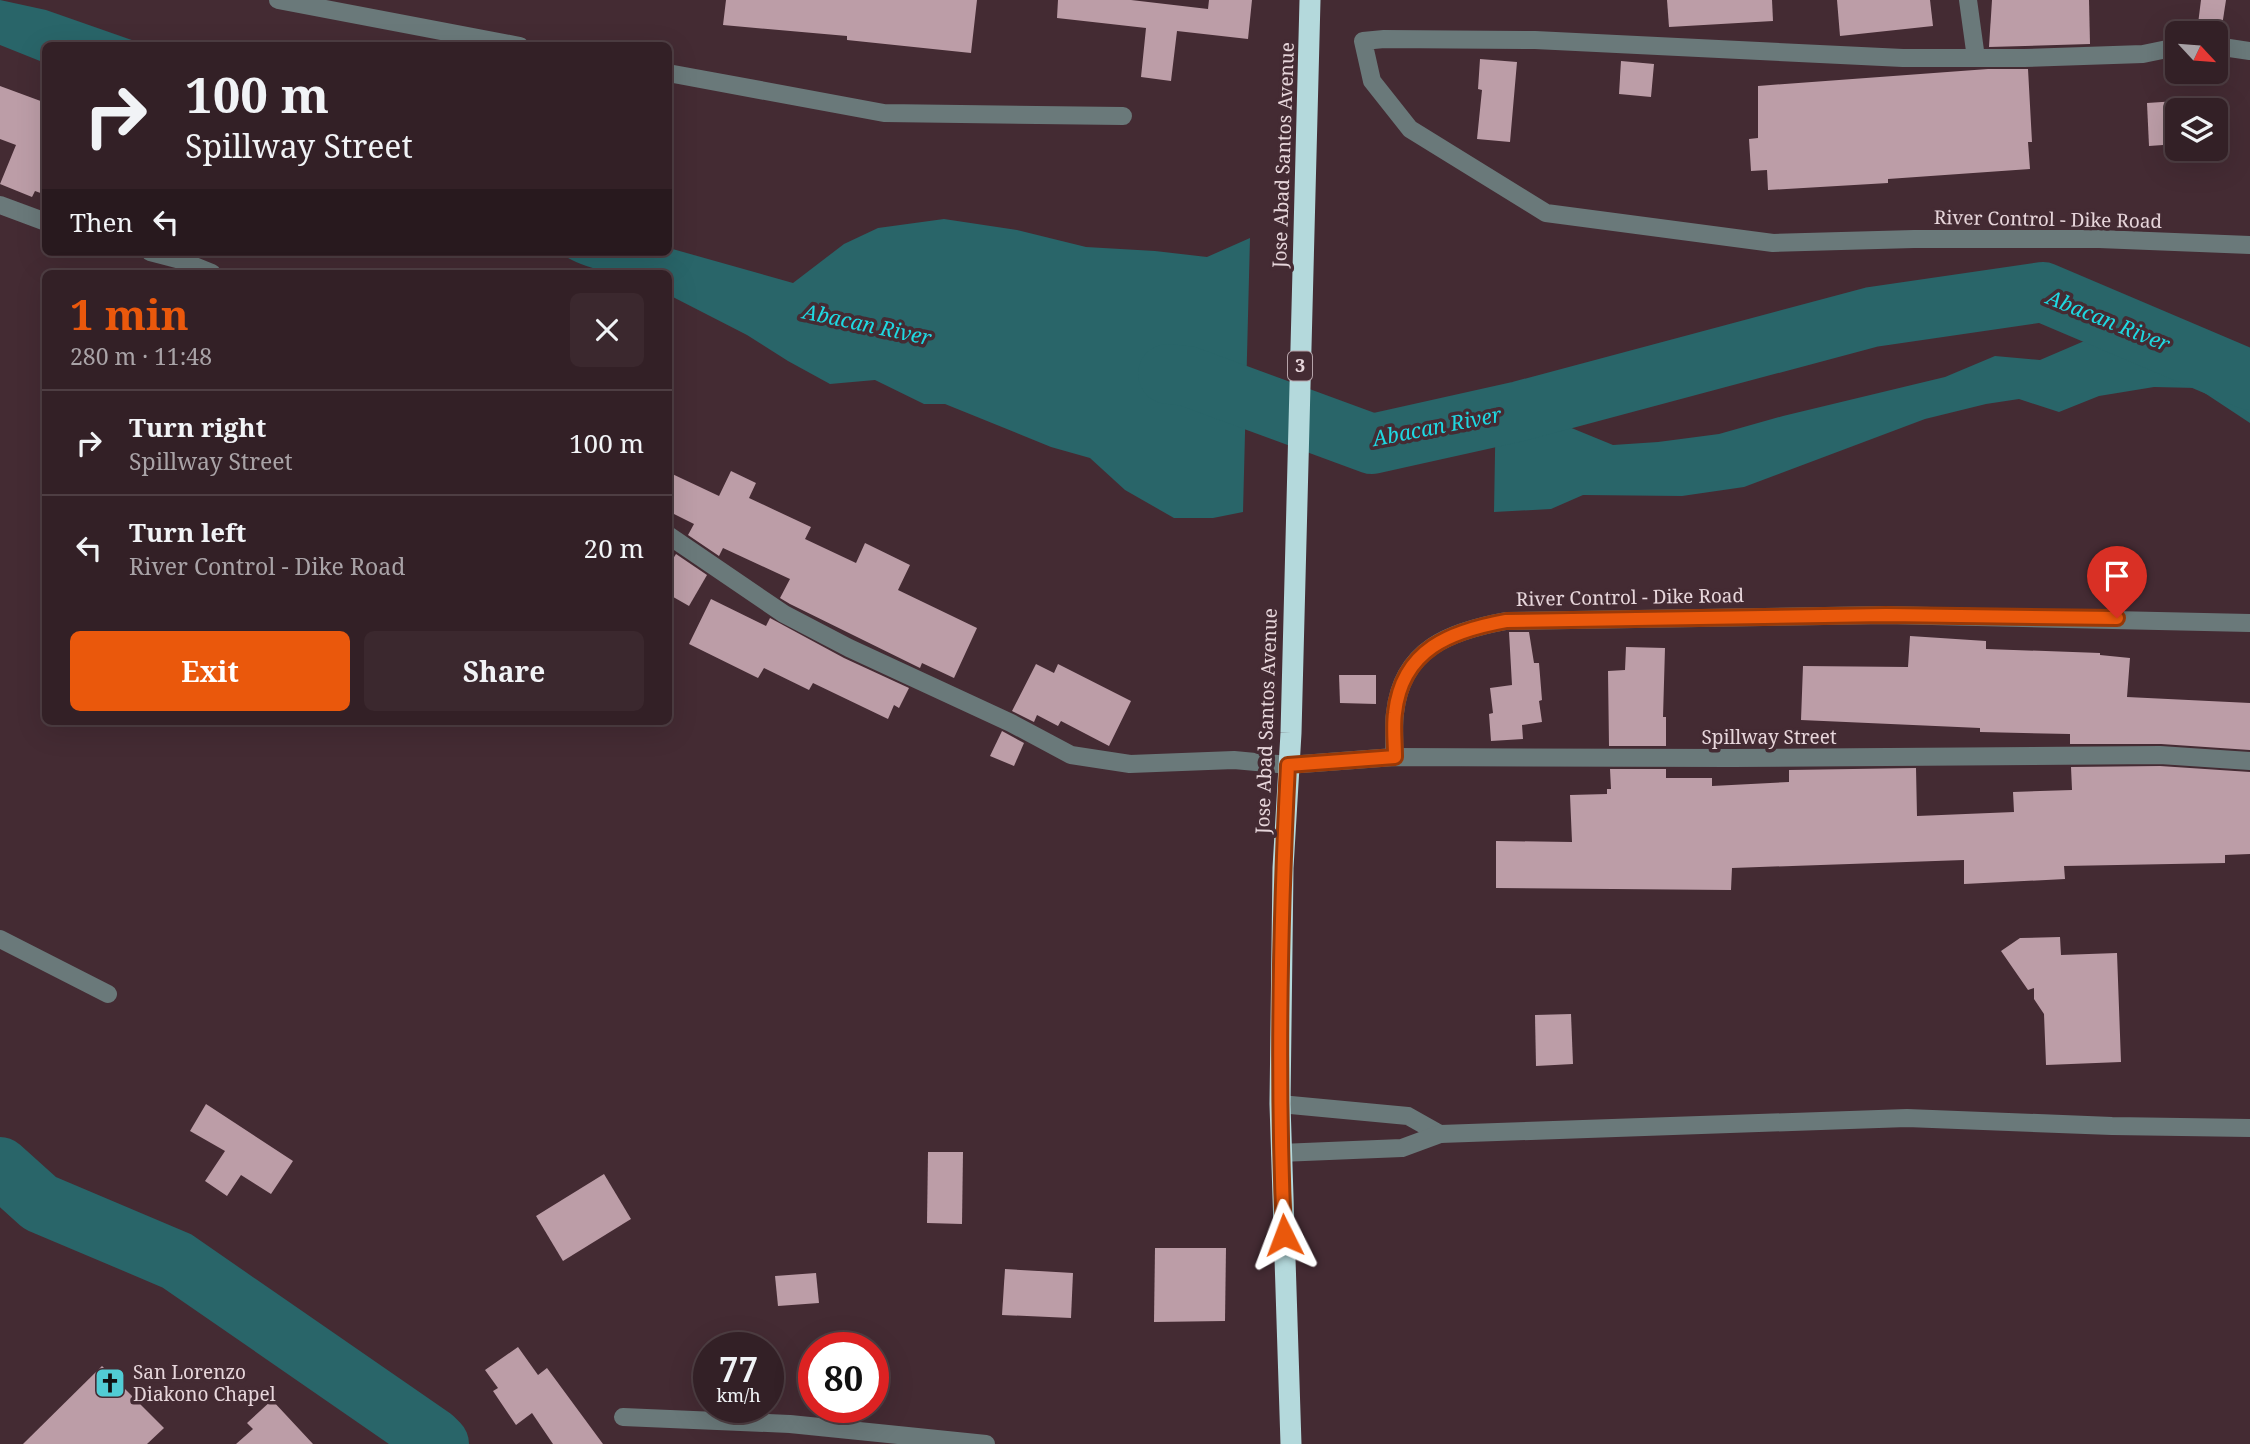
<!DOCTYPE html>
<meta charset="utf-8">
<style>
body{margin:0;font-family:"Noto Serif",serif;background:#3b282e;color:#f1f3f6;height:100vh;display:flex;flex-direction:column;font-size:26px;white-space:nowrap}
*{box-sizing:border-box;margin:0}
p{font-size:23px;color:#a9a3a7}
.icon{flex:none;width:38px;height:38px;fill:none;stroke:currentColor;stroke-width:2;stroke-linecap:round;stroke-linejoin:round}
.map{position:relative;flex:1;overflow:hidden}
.drawer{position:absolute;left:42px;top:270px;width:630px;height:455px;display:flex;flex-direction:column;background:#332026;border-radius:10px;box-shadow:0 7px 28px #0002,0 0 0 2px #4e3e43}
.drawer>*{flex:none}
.hud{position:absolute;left:42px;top:42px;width:630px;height:214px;border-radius:10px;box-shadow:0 7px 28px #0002,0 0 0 2px #4e3e43;background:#332026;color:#f1f3f6;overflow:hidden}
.needle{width:46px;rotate:116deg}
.tools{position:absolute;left:2165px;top:21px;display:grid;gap:14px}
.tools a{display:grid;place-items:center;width:63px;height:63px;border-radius:10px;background:#332026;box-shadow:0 7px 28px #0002,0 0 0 2px #4e3e43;font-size:35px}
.speed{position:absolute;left:693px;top:1332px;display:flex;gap:14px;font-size:35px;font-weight:700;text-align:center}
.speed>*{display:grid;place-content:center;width:91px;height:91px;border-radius:50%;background:#332026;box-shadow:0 7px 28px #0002,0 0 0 2px #4e3e43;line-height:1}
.speed small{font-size:18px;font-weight:400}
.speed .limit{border:10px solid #d22;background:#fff;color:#111}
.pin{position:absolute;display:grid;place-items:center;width:60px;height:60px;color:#fff;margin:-72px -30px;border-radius:50% 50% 50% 0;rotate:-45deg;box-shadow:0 0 7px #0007}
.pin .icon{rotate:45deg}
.me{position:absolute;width:77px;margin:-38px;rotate:357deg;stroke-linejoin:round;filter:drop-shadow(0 0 5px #0008)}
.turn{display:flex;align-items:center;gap:24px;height:147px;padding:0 28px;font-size:32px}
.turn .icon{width:91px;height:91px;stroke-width:2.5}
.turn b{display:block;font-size:49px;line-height:60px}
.then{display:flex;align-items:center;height:66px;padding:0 28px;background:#0003;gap:14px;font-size:26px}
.round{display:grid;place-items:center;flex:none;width:74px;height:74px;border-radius:10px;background:#3b282e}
.overview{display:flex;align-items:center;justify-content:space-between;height:119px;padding:0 28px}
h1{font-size:42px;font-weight:700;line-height:52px;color:#ea580c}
.button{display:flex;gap:14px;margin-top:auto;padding:14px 28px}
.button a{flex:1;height:80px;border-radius:10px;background:#ea580c;color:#fff;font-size:28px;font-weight:700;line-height:80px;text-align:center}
.button a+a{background:#3b282e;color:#f1f3f6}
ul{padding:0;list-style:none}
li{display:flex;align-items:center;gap:21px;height:105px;padding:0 28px;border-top:2px solid #4e3e43}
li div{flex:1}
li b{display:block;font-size:26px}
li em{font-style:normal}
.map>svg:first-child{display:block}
.water{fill:#296569}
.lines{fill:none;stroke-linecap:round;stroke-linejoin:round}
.river{stroke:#296569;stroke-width:60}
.building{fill:#bc9da7}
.minor{stroke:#6a797a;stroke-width:18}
.highway{stroke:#b4d9dc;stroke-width:21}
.route-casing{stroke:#983908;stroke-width:18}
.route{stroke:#ea580c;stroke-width:12}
.labels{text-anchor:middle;stroke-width:7;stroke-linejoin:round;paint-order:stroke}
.shield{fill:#442b33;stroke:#b6a3a9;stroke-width:2}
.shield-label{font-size:18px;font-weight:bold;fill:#e7d6db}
.street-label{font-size:19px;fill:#e7d6db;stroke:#442b33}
.poi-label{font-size:19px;fill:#e7d6db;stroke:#442b33;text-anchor:start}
.water-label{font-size:21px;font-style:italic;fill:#1fd8e1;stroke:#442b33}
</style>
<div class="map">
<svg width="2250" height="1444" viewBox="0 0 2250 1444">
<rect width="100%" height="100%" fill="#442b33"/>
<g class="water">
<path d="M0,0l46,10 100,35 -100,1 -1,17 -45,-18z"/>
<path d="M944,219l73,11 69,17 69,4 52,6 43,-19 -7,274 -30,6h-39l-49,-28 -35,-32 -39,-11 -106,-43h-21l-49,-24 -45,4 -42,-23 -41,-26 -78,-40 -1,-22c-47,0 -68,4 -111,-21h111l1,-4 124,35 51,-39 34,-16z"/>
<path d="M2103,333c50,7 100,12 147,29v61l-53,-35 -43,-1 -55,9 -40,16 -40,-13 -33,5 -61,15 -181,68 -62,9 -99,-1 -32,14 -57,3 2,-116 32,3 24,21 61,25 45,-3 61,-8 64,-18 162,-39 50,-21 45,4z"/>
</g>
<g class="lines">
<g class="river">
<path d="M1168,374l19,2 185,68 148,-33 352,-94 171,-25 207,88"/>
<path d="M0,1167l40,36 137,58 256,177 6,6"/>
</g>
</g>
<g class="building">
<path d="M726,0h251l-6,53 -124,-13v-4l-124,-11z"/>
<path d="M1058,0h73l77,9 1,-9h43l-4,39 -71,-8 -6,50 -30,-4 5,-49 -89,-10z"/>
<path d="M1667,0h105l1,21 -104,6z"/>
<path d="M1837,0h93l3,26 -93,10z"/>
<path d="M1992,0h97l1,44 -101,3z"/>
<path d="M2201,0h25l-4,26 -24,-2z"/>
<path d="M1480,59l37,3 -7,80 -33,-3 5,-49 -4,-1z"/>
<path d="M1621,61l33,3 -3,33 -32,-3z"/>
<path d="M1988,69h40l4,73h-4l2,27 -142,10v4l-120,7 -1,-20 -16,1 -2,-32 9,-1v-52z"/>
<path d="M0,86l46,17v92l-11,-4 -3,6 -32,-13 16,-39 -16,-6z"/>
<path d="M2177,101v43l-28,2 -2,-43z"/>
<path d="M731,471l25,12 -7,15 62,29 -6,12 51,24 9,-20 45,22 -12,25 79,38 -23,50 -32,-15 -2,5 -130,-64 -10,-6 10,-19 -67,-31 -4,8 -31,-21 6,-11 -26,-13v-39l51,24z"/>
<path d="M676,554l31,21 -18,31 -21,-12v-27z"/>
<path d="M711,599l55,27 4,-8 74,40 65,30 -10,20 -5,-3 -6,14 -75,-36 -4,7 -45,-22 -6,10 -69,-34z"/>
<path d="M1509,632h20l5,31h5l3,37 -3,1 3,21 -20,3 1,14 -32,2 -2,-27 4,-1 -3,-25 22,-3z"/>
<path d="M1910,636l76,5v8l114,4v2l30,3 -3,39 123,6v47l-89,-6h-91v-10l-90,-2v-4l-179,-8 2,-54 105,1z"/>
<path d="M1626,647l39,1 -2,69h3v29h-57l-1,-75 17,-1z"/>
<path d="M1036,664l18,9 4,-9 73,37 -22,45 -48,-25 -3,5 -21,-11 -3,7 -22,-11z"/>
<path d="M1339,675h37v29l-36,-1z"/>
<path d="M1002,731l22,12 -10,23 -24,-10z"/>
<path d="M2160,766l90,6v82l-25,1v8l-161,3 1,13 -101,5v-24l-232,8 -1,22 -235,-2v-47l76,1 -2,-47 37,-1v-5h4l-1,-20h56v9h46v8l77,-4v-12l127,-2 1,48 97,-4 -1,-20 59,-2 -1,-23z"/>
<path d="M2060,937l1,18 56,-2 4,109 -75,3 -2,-51 -10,-15v-11l-6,2 -27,-39 19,-13z"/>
<path d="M1571,1014l2,50 -37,2 -1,-51z"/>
<path d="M206,1104l87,57 -22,33 -30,-19 -14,21 -22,-15 20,-30 -35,-20z"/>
<path d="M928,1152h35l-1,72 -35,-1z"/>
<path d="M604,1174l27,45 -68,42 -27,-45z"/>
<path d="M1155,1248h71l-1,73 -71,1z"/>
<path d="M1005,1269l68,4 -2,45 -69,-3z"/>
<path d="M816,1273l3,30 -41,3 -3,-30z"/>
<path d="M518,1347l20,28 9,-7 56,76h-50l-21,-31 -16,12 -23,-34 5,-3 -13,-18z"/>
<path d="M102,1366l62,62 -17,16h-124z"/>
<path d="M272,1400l41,44h-77l17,-15 -6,-6z"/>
</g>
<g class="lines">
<g class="minor">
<path d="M278,0l242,46"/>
<path d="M1968,0l8,58"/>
<path d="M2216,46l34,5"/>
<path d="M2177,47l-34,7 -119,4h-121l-368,-18 -151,-1 -21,2 9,40 38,48 136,84 227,30 141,-4h185l151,6"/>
<path d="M668,73l216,40 239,3"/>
<path d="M0,205l46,17"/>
<path d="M150,252l27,7 35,14"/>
<path d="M668,535l116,79 65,34 162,75 60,32 59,9 104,-4 54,5 106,-8 338,1 428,-3 90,6"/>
<path d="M1394,757c1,-15 -1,-30 1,-44 7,-65 56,-82 111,-92l380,-6 364,8"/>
<path d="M0,939l108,55"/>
<path d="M1280,1104l128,12 32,18"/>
<path d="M1280,1153l122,-5 38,-14 467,-16 205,8 138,2"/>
<path d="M623,1417l167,7 196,20"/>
</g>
<path class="highway" d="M1291,1444l-11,-340 3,-236 8,-135 19,-733"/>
</g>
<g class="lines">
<g class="route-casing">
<path id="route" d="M1284,1235c-7,-157 -4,-313 4,-470l107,-8c0,-15 -2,-30 0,-44 7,-64 56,-82 111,-92l380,-6 231,3"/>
</g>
<use href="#route" class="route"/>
</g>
<defs>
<g id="church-square" transform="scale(1.575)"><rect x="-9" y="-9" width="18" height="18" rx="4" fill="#51ccd4" stroke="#442b33"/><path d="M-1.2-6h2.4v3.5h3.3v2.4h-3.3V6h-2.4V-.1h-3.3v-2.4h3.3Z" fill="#111"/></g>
</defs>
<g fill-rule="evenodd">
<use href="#church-square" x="110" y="1383"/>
</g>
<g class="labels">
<rect class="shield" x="1288" y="351.5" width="24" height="29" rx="5"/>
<g class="shield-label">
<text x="1300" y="372">3</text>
</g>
<g class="street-label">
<text transform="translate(1283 155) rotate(-88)" y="7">Jose Abad Santos Avenue</text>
<text transform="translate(2048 219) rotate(1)" y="7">River Control - Dike Road</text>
<text transform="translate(1630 597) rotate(-1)" y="7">River Control - Dike Road</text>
<text transform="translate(1266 721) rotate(-88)" y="7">Jose Abad Santos Avenue</text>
<text x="1769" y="744">Spillway Street</text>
</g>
<g class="poi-label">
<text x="133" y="1379">San Lorenzo<tspan x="133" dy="22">Diakono Chapel</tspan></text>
</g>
<g class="water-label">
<text transform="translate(2108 321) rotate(22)" y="7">Abacan River</text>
<text transform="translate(867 325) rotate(12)" y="7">Abacan River</text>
<text transform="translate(1437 427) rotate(-11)" y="7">Abacan River</text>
</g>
</g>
</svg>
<div class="tools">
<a><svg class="needle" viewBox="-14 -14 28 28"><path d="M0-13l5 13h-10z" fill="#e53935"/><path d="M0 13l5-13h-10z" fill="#a9a3a7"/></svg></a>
<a><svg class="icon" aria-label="layers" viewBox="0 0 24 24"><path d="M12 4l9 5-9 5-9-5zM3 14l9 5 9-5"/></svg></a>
</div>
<div class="speed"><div>77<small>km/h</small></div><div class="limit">80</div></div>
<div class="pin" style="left:2117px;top:618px;background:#d93025"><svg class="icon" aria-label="arrive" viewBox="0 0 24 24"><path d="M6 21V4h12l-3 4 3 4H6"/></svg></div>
<svg class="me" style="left:1284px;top:1235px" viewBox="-20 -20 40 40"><path d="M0-17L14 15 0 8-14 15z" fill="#ea580c" stroke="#fff" stroke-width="4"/></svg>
<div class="hud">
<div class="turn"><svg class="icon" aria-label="right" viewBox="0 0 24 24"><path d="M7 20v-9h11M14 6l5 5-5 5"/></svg><div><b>100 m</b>Spillway Street</div></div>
<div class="then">Then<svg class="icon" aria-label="left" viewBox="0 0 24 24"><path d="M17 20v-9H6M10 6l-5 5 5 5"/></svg></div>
</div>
<section class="drawer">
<div class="overview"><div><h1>1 min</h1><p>280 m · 11:48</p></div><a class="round"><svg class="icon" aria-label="close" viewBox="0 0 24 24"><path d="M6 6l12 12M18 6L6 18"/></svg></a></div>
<ul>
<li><svg class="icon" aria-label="right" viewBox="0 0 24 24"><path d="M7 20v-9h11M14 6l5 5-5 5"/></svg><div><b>Turn right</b><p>Spillway Street</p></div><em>100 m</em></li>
<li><svg class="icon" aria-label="left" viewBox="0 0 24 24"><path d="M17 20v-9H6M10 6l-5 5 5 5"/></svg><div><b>Turn left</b><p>River Control - Dike Road</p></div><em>20 m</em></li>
</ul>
<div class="button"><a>Exit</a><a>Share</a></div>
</section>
</div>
